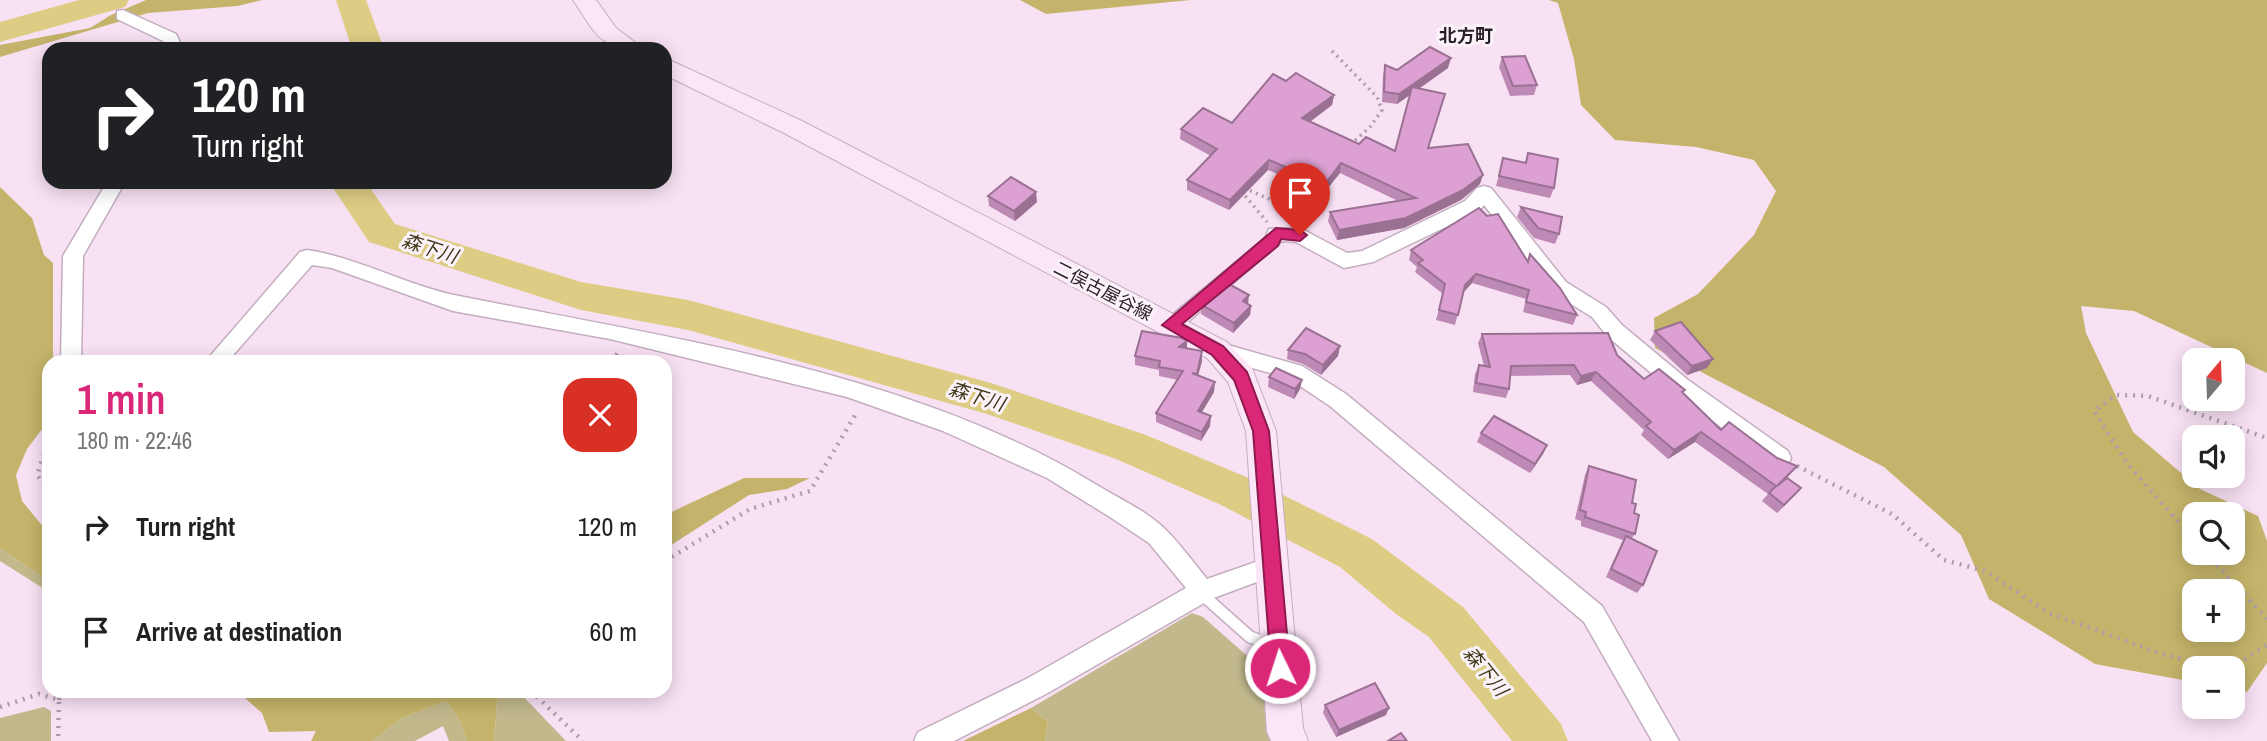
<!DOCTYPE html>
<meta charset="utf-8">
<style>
body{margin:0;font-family:"Archivo Narrow","Noto Sans JP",sans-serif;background:#f2f2f2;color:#222;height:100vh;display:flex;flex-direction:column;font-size:26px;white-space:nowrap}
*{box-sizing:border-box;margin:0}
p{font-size:23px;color:#767676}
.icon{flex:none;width:38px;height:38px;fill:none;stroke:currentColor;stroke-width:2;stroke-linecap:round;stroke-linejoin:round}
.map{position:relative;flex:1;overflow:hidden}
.sheet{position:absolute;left:42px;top:355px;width:630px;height:343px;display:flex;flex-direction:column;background:#fff;border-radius:21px;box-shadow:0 4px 18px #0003}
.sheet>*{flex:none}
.banner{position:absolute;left:42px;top:42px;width:630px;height:147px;border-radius:21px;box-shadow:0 4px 18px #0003;background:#202124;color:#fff;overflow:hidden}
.needle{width:46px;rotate:19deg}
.buttons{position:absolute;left:2182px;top:348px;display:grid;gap:14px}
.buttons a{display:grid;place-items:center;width:63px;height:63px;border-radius:14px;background:#fff;box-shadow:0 4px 18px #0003;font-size:35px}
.pin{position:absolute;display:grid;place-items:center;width:60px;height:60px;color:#fff;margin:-72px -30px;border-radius:50% 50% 50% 0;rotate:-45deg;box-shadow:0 0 7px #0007}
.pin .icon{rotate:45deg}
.me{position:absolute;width:77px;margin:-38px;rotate:356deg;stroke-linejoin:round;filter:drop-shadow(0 0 5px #0008)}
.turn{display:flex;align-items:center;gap:24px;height:147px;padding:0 35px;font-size:32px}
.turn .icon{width:91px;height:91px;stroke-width:2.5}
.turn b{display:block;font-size:49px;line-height:60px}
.round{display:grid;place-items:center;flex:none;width:74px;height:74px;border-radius:21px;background:#f2f2f2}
.summary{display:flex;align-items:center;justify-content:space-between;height:119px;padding:0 35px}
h1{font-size:42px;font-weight:600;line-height:52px;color:#db2777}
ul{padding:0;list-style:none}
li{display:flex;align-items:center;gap:21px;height:105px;padding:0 35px}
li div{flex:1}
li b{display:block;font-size:26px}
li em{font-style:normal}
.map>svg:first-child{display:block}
.green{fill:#c1b88c}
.forest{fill:#c4b46b;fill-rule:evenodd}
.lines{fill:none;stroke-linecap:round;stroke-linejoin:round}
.river{fill:#ddcd84;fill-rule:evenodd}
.service-casing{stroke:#c3aebf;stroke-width:14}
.minor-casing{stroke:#c3aebf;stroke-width:3}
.secondary-casing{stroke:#c3aebf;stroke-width:2}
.path-far1{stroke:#ad9caa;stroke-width:3.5;stroke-dasharray:2 4.5;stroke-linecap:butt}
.path{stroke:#ad9caa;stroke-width:4.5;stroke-dasharray:2 6;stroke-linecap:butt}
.service{stroke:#fff;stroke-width:11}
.minor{fill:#fff;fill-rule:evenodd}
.secondary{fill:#fbe6f8;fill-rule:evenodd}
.wall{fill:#bd8ab5}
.shaded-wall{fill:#9a7193}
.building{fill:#dca1d2;stroke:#9a7193;stroke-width:2}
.route{fill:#db2777;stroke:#8e194d;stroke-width:2}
.labels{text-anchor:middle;stroke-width:6;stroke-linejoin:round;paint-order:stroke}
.far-quarter-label{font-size:18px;font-weight:bold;fill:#271f26;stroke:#fcf3fa}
.street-label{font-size:18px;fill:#271f26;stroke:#fcf3fa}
.water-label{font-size:19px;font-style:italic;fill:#3e3717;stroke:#fcf3fa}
</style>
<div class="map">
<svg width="2267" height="741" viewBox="0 0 2267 741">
<rect width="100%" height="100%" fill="#f8e1f3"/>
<g class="green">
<path d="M0,548l49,33v11l-49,-31z"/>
<path d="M1192,613l11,4 50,44 28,80h-236l3,-19 -17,-14z"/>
<path d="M498,691h20l48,50h-72z"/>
<path d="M446,701l13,18 8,22h-18l-6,-15 -28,15h-43l30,-23z"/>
<path d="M44,707l7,4v30h-51v-23z"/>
</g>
<g class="forest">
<path d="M146,0h116l-24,6 -90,7 -148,44v-12l90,-17 21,-13z"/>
<path d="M1020,0h171l-145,14z"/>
<path d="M1549,0h718v373l-133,-62 -53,-5 5,27 47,99 67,57 58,27 9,25v122l-20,29 -14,-2v-22h-39v14l-99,-18 -106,-65 -28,-64 -77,-68 -229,-119 -1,-30 44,-24 56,-59 22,-44 -22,-31 -58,-13 -81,-7 -34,-35 -7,-46 -16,-56zM2194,514h39v39h-39zM2194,592h39v38h-39z"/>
<path d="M0,187l32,31 12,37 9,8v99h-4v58l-22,29 -11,26 6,26 27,33v47l-49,-33z"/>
<path d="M744,478h66l-23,11 -38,6 -84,54v-34z"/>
<path d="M152,691h346l-4,50h-27l-8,-22 -13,-18 -44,17 -30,23h-61l5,-10 -47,1 -7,-19 -17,-15z"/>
<path d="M1031,708l17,14 -3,19h-82z"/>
</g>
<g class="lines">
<g class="river">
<path d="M79,0h50l-4,7 -125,35v-20z"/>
<path d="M336,0h30l18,49h-32z"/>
<path d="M329,182h37l29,42 186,58 107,18 303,83 155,52 105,44 121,60 91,68 98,117 7,17h-56l-83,-104 -33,-23 -56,-47 -119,-62 -105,-46 -129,-45 -299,-84 -107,-20 -212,-68z"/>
</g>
<g class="service-casing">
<path id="service" d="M1203,591l2,6 45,40 23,8"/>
</g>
<g class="minor-casing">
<g id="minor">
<path d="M123,10l53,24 7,15h-16l-4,-8 -46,-22v-8z"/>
<path d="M107,182h18l-42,74 -2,106h-20l2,-106z"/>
<path d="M1484,186l7,2 75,94 40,25 16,18 66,55 100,71 3,7 -3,7 -8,2 -8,-2 -98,-73 -66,-55 -16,-20 -40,-25 -68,-87 -5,6 -106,51 -29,6 -48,-26 -14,-1 -105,90h-14l-3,-6 105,-87 4,-9 31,-1 47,25 15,-2 103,-50 12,-13z"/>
<path d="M307,250c53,8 100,36 152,46 209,42 451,75 636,188 23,14 52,27 71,46 15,15 28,33 41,49l66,-23 8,3 4,7 -4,7 -70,26 -165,95 -92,47h-40l4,-9 110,-54 158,-90 -37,-45 -39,-26 -63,-39 -104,-47 -96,-34 -237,-58 -157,-28 -121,-43 -20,-3 -85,97h-22l95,-110z"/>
<path d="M1217,342l85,24 44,28 256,212 77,135h-27l-68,-119 -254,-216 -42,-28 -78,-22 -3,-6 3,-6z"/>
</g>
</g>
<g class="secondary-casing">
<g id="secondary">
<path d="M573,0h23l20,28 28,21c-46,0 -47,-14 -71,-49z"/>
<path d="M665,58l137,63 425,221 25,26 24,63 27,297 5,13h-37l-4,-9 -21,-301 -18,-49 -21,-24 -423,-225 -119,-58z"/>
</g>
</g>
<g class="path-far1">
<path d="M1332,51l45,46 5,13 -12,17 -20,18"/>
<path d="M1244,188l64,28 3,-34"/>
<path d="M1241,191l26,31"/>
</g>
<g class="path">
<path d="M612,362l7,-11"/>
<path d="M49,439l-12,36 12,16"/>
<path d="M1797,466l95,48 52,46 41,11 64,42 116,42 53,13"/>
<path d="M2194,540l-67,-77 -33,-52 22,-16 32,1 119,42"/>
<path d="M2206,553l61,66"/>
<path d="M665,561l85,-52 60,-18 47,-79"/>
<path d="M2231,668l36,-23"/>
<path d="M531,691l52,50"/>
<path d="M59,700l2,-9"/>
<path d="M0,707l39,-13 20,6 -1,41"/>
</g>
<use href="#service" class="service"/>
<use href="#minor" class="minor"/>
<use href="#secondary" class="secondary"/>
</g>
<g class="wall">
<path d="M1502,57l35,28 -3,10 -24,1 -11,-29z"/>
<path d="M1385,65l12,5 51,-2 -28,20 9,60 51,36 -19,16 -57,28 -67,12 -9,-19 2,-9 68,-11 -58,-28 -17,21 -55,-24 -39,40 -42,-20v-10l24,-24 -31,-17 1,-10 51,-6 54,-42 48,14 -2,10 -22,17 49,22 36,7 15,-56 -13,9 -15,-2 1,-27z"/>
<path d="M1528,153l26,35 -4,10 -54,-12 7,-28 22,5z"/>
<path d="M988,196l49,6 -22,19 -26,-15z"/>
<path d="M1521,207l38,27 -4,10 -21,-6 -17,-21z"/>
<path d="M1411,250l116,11 3,-7 47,61 -4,10 -50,-13 3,-13 -54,-16 -9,10 -8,32 -19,-5 7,-26 -28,-22 2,-5 -8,-7z"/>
<path d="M1248,304l3,2 -1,9 -17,18 -32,-19 1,-9z"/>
<path d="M1655,331l52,37 -20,7 -37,-35z"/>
<path d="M1482,334l135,21 27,24 39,14 38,37 56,28 20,8 -10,12 7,18 -17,17 -15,-12 6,-7 -73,-52 -27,17 -27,-24 3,-5 -53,-49 -14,4 -7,-10 -60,1 -1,13 -3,9 -33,-6 2,-18 4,-9 5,1 -6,-23z"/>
<path d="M1187,341v7l15,3v10l-4,14 16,17 -12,20 8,14 -9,15 -45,-19v-9l22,-33 -19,-4v-6l-24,-5v-9z"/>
<path d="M1340,346l-2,10 -17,19 -18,-11 -16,-5 1,-9z"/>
<path d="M1269,377l33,3 -2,9 -6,10 -26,-12z"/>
<path d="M1481,433l66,12 -4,9 -13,19 -53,-31z"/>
<path d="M1589,466l45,47 1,21 -4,5 12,46 -6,8 -31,-16 17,-37 -42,-14v-5l-6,-2 10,-44z"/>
<path d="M1325,705l61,10 -50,22 -13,-24z"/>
</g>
<g class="shaded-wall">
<path d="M1451,58l-3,10 -51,36 2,-10z"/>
<path d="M1334,95l-2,10 -31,23 1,-10z"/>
<path d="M1269,160l-1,10 -39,40 1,-10z"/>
<path d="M1341,163l-1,10 -17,21 2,-10z"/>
<path d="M1483,175l-3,9 -19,16 -57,28 -67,12 2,-10z"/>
<path d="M1036,192l1,10 -22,19 -1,-10z"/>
<path d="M1476,274l-4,9 -10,11 3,-9z"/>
<path d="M1249,295l-1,10 -5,-4z"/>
<path d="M1251,306l-1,9 -17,18 1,-10z"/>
<path d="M1187,341v9l-8,-3z"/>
<path d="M1340,346l-2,10 -17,19 2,-10z"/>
<path d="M1202,351v10l-6,22 1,-9z"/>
<path d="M1713,359l-6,9 -20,7 5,-9z"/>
<path d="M1596,372l-5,9 -14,4 4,-9z"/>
<path d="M1302,380l-2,9 -6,10 1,-10z"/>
<path d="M1215,382l-1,10 -17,28 1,-9z"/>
<path d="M1211,416l-1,10 -9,15 1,-9z"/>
<path d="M1701,432l-6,10 -27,17 6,-9z"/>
<path d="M1547,445l-4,9 -13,19 5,-9z"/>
<path d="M1801,488l-7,8 -17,17 7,-8z"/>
<path d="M1389,708l-3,7 -50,22 3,-7z"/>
</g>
<g class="building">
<path d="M1430,47l21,11 -52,36 -15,-2 1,-27 12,5z"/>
<path d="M1525,56l12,29 -24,1 -11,-29z"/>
<path d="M1296,73l38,22 -32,23 57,26 7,-7 29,14 17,-64 33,7 -17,54 40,-4 15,31 -20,15 -57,28 -67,12 -9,-18 86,-14 -75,-35 -16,21 -56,-24 -39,40 -43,-20 30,-31 -36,-20 22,-21 29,15 41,-49 13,7z"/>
<path d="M1528,153l30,6 -4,29 -55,-12 4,-18 23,5z"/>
<path d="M1011,177l25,15 -22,19 -26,-15z"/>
<path d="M1521,207l41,10 -3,17 -21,-6z"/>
<path d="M1479,208l8,8 11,-2 30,48 2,-8 30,34 17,27 -51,-13 3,-12 -53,-16 -11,11 -7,30 -19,-5 6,-26 -27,-21 5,-3 -12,-10z"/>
<path d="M1227,283l22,12 -6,6 8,5 -17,17 -32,-18z"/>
<path d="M1681,322l32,37 -21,7 -37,-35z"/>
<path d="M1306,328l34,18 -17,19 -18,-11 -17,-4z"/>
<path d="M1142,331l40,7 5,3 -8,6 23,4 -5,23 -5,-1 23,9 -17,29 13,5 -9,16 -46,-19 27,-42 -24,-4 1,-6 -25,-5z"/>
<path d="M1608,333l9,22 27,24 15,-10 26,21 -3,2 39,38 8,-8 48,36 20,8 -20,20 10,-8 14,10 -17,17 -15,-12 7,-7 -75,-54 -27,18 -28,-24 5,-4 -55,-50 -15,4 -7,-11 -63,1 -2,23 -33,-6 3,-18 11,2 -8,-33z"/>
<path d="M1276,368l26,12 -7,9 -26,-12z"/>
<path d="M1494,416l53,29 -12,19 -54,-31z"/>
<path d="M1589,466l47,14 -4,23 4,1 -2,9 5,2 -4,19 -50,-17 1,-5 -6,-2z"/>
<path d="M1626,536l31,15 -14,34 -32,-16z"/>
<path d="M1375,683l14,25 -50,22 -14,-25z"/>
<path d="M1401,733l6,8h-19z"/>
</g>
<path class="route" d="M1276,228l24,2 7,5 -7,6 -19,-2 -3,7 -96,78 41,22 24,26 22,59 21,237 -3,6 -7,3 -6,-3 -3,-6 -18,-237 -19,-51 -22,-25 -50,-30z"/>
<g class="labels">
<g class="far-quarter-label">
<text x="1466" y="42">北方町</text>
</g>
<g class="street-label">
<text transform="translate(1103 291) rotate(27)" y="6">二俣古屋谷線</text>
</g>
<g class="water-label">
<text transform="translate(430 248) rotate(18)" y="7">森下川</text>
<text transform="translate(977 396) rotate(17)" y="7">森下川</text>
<text transform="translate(1486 671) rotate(51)" y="7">森下川</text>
</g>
</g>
</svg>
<div class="buttons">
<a><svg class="needle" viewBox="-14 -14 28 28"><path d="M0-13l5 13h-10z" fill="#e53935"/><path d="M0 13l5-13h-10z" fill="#767676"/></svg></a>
<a><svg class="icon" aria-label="sound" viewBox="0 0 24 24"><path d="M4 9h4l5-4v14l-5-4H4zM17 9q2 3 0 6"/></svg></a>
<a><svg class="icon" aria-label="search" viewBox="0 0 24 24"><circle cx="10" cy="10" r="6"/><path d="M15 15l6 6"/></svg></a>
<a>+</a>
<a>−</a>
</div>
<div class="pin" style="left:1300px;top:235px;background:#d93025"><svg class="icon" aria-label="arrive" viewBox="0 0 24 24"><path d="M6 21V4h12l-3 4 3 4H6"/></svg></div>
<svg class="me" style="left:1280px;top:668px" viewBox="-20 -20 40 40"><circle r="17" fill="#db2777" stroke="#fff" stroke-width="3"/><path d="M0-11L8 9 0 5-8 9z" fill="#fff"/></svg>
<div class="banner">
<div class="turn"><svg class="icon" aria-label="right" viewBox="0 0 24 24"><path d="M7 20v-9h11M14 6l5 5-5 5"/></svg><div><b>120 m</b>Turn right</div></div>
</div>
<section class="sheet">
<div class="summary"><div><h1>1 min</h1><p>180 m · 22:46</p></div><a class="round" style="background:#d93025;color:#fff"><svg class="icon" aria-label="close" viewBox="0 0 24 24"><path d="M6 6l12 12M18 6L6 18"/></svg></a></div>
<ul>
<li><svg class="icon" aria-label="right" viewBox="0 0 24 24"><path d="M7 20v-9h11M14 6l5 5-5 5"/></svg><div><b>Turn right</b></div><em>120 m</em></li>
<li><svg class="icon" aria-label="arrive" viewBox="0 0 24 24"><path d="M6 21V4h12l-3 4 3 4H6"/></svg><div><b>Arrive at destination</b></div><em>60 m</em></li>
</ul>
</section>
</div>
